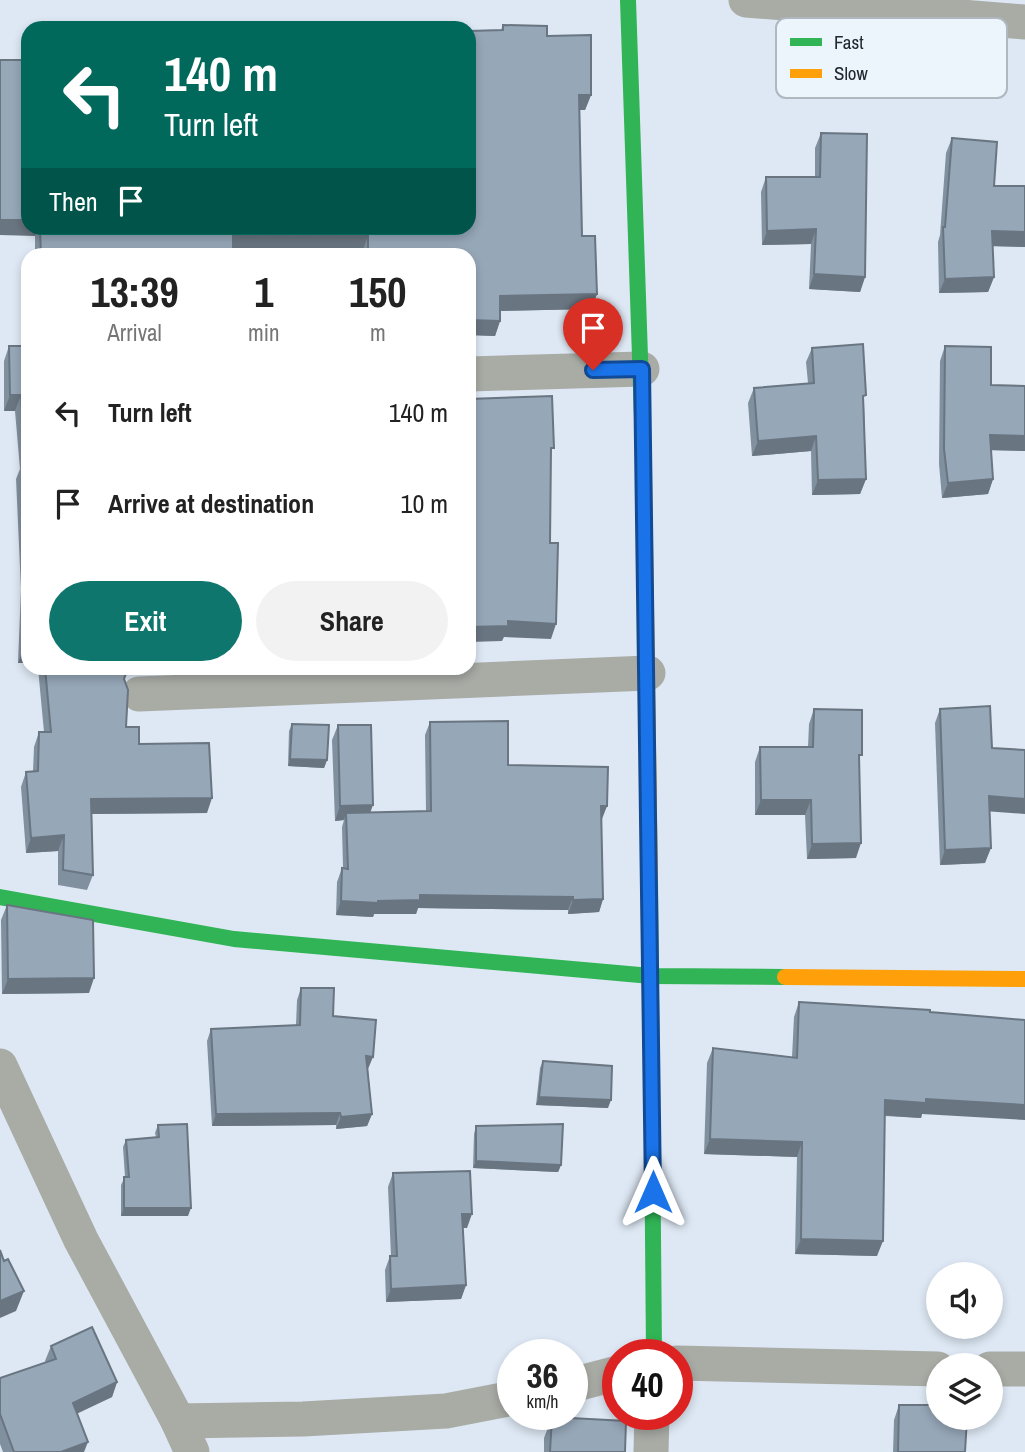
<!DOCTYPE html>
<style>
body{margin:0;font-family:"Archivo Narrow",sans-serif;background:#f2f2f2;color:#222;height:100vh;display:flex;flex-direction:column;font-size:26px;white-space:nowrap}
*{box-sizing:border-box;margin:0}
p{font-size:23px;color:#767676}
.icon{flex:none;width:38px;height:38px;fill:none;stroke:currentColor;stroke-width:2;stroke-linecap:round;stroke-linejoin:round}
.map{position:relative;flex:1;overflow:hidden}
.panel{position:absolute;left:21px;top:248px;width:455px;height:427px;display:flex;flex-direction:column;background:#fff;border-radius:21px;box-shadow:0 4px 10px #0003}
.panel>*{flex:none}
.hud{position:absolute;left:21px;top:21px;width:455px;height:214px;border-radius:21px;box-shadow:0 4px 10px #0003;background:#00695c;color:#fff;overflow:hidden}
.fabs{position:absolute;left:926px;top:1262px;display:grid;gap:14px}
.fabs a{display:grid;place-items:center;width:77px;height:77px;border-radius:50%;background:#fff;box-shadow:0 4px 10px #0003;font-size:35px}
.speed{position:absolute;left:497px;top:1339px;display:flex;gap:14px;font-size:35px;font-weight:700;text-align:center}
.speed>*{display:grid;place-content:center;width:91px;height:91px;border-radius:50%;background:#fff;box-shadow:0 4px 10px #0003;line-height:1}
.speed small{font-size:18px;font-weight:400}
.speed .limit{border:10px solid #d22;background:#fff;color:#111}
.pin{position:absolute;display:grid;place-items:center;width:60px;height:60px;color:#fff;margin:-72px -30px;border-radius:50% 50% 50% 0;rotate:-45deg;box-shadow:0 0 7px #0007}
.pin .icon{rotate:45deg}
.me{position:absolute;width:77px;margin:-38px;rotate:0deg;stroke-linejoin:round;filter:drop-shadow(0 0 5px #0008)}
.turn{display:flex;align-items:center;gap:24px;height:147px;padding:0 28px;font-size:32px}
.turn .icon{width:91px;height:91px;stroke-width:2.5}
.turn b{display:block;font-size:49px;line-height:60px}
.then{display:flex;align-items:center;height:66px;padding:0 28px;background:#0003;gap:14px;font-size:26px}
.eta{display:flex;justify-content:space-evenly;align-items:center;height:119px;text-align:center}
.eta b{font-size:42px;font-weight:700;line-height:49px}
.primary-button{display:flex;gap:14px;margin-top:auto;padding:14px 28px}
.primary-button a{flex:1;height:80px;border-radius:42px;background:#0f766e;color:#fff;font-size:28px;font-weight:700;line-height:80px;text-align:center}
.primary-button a+a{background:#f2f2f2;color:#222}
ul{padding:0;list-style:none}
li{display:flex;align-items:center;gap:21px;height:91px;padding:0 28px}
li div{flex:1}
li b{display:block;font-size:26px}
li em{font-style:normal}
.map>svg:first-child{display:block}
.lines{fill:none;stroke-linecap:round;stroke-linejoin:round}
.street{stroke:#a9aba5;stroke-width:35}
.fast{stroke:#30b455;stroke-width:16}
.slow{stroke:#ff9f0a;stroke-width:16}
.wall{fill:#81909e}
.shaded-wall{fill:#697581}
.building{fill:#96a7b8;stroke:#697581;stroke-width:2}
.route-casing{stroke:#114b97;stroke-width:18}
.route{stroke:#1a73e8;stroke-width:12}
.key{fill:#ecf4fc;stroke:#afb7bf;stroke-width:2}
.key-label{font-size:19px;fill:#212830}
</style>
<div class="map">
<svg width="1025" height="1452" viewBox="0 0 1025 1452">
<rect width="100%" height="100%" fill="#dde8f4"/>
<g class="lines">
<g class="street">
<path d="M746,0l279,22"/>
<path d="M469,374l173,-5"/>
<path d="M139,694l509,-21"/>
<path d="M0,1066l81,174 97,181 14,31"/>
<path d="M677,1363l261,6"/>
<path d="M990,1369h35"/>
<path d="M572,1385l46,-12"/>
<path d="M178,1421l125,-2 143,-8 67,-13"/>
<path d="M651,1452l1,-38"/>
</g>
<g class="fast">
<path d="M628,0l16,476"/>
<path d="M650,878l4,476"/>
<path d="M0,897l234,42 417,37 134,1"/>
</g>
<g class="slow">
<path d="M644,476l6,402"/>
<path d="M785,977l240,2"/>
</g>
</g>
<g class="wall">
<path d="M503,25l44,11 44,59 -6,15h-5l2,126 15,58 -6,15 -91,2v10l-5,15 -26,-1v-79h-106v-6l-130,1v5h-198v-20l-7,-8h441l32,-198z"/>
<path d="M821,133l44,144 -5,15 -51,-3 2,-45 -49,1 -1,-53 5,-15h49v-29z"/>
<path d="M952,138l42,48h31v61l-33,-1 2,31 -6,15 -49,1 -1,-51 2,-7 6,-82z"/>
<path d="M9,346h19v317h-10l3,-74 -5,-110 4,-10 -5,-58h-11v-50z"/>
<path d="M945,346l46,39 34,1v65l-34,-1 2,29 -5,15 -46,4 -3,-34 1,-103z"/>
<path d="M812,348l52,55 2,76 -6,15 -48,1 -1,-44 -59,5 -4,-53 6,-15 54,-5 -2,-21z"/>
<path d="M38,668h90l-4,11 2,48 13,17 68,69 -115,1 1,61 -6,15 -29,-5v-34l-32,2 -5,-66 5,-15h7l1,-25 5,-15h5z"/>
<path d="M814,709l45,55 -3,94 -49,1 -2,-44h-50v-53l5,-15h48l1,-23z"/>
<path d="M940,709l50,103 -5,51 -45,2 -5,-142z"/>
<path d="M430,722l78,43 99,41 -6,13 2,80 -4,13 -31,2v-4l-150,-2 -2,6h-42l-1,3 -37,-2 1,-33 5,-14h1l-1,-41 2,-7 -9,1 -3,-81 6,-15 32,88 56,-2 -1,-76z"/>
<path d="M292,724l35,36 -3,8 -36,-2 1,-35z"/>
<path d="M7,905l82,88 -87,1 -1,-74z"/>
<path d="M301,988l32,28 35,53 4,45 -5,12 -31,3v-4l-124,1 -5,-85 4,-12 85,-4 1,-25z"/>
<path d="M799,1002l123,112 -1,4 -36,-2 -8,140 -82,-2 2,-97 -93,-3 3,-91 6,-15 79,9 2,-40z"/>
<path d="M543,1061l65,47 -72,-3 4,-37z"/>
<path d="M158,1125l30,91h-67v-31l4,-8 -2,-30 3,-7 30,-3 -1,-4z"/>
<path d="M476,1126l85,39 -3,7 -85,-4 1,-34z"/>
<path d="M393,1173l74,55h-4l3,57 -5,14 -75,3 -1,-32 5,-14h1l-3,-69z"/>
<path d="M51,1346l66,36 -5,15 -35,16 7,39h-81l-3,-8v-66l46,-15 -1,-2z"/>
<path d="M899,1405l66,47h-72l1,-32z"/>
<path d="M552,1417l73,35h-81v-14z"/>
</g>
<g class="shaded-wall">
<path d="M579,95h12l-6,15h-11z"/>
<path d="M0,220h28v8h10l-3,8 -35,-1z"/>
<path d="M816,229l-5,15 -49,1 5,-14z"/>
<path d="M992,231l33,1v15l-38,-1z"/>
<path d="M368,235l-5,15 -135,1 5,-15z"/>
<path d="M814,274l51,3 -5,15 -51,-3z"/>
<path d="M994,277l-6,15 -49,1 6,-14z"/>
<path d="M597,294l-6,15 -96,2 5,-15z"/>
<path d="M469,320l31,1 -5,15 -26,-1z"/>
<path d="M10,395h11l-6,16h-11z"/>
<path d="M990,435l35,1v15l-41,-1z"/>
<path d="M816,436l-5,15 -59,5 6,-15z"/>
<path d="M866,479l-6,15 -48,1 6,-15z"/>
<path d="M993,479l-5,15 -46,4 6,-15z"/>
<path d="M508,621l48,3 -5,15 -47,-2 -2,4 -33,1v-15z"/>
<path d="M24,648h4v15h-10z"/>
<path d="M290,759l37,1 -3,8 -36,-2z"/>
<path d="M989,796l36,3v15l-41,-3z"/>
<path d="M212,798l-5,15 -121,1 5,-15z"/>
<path d="M761,800h50l-6,15h-50z"/>
<path d="M373,805l-5,14 -22,-6 -2,7 -9,1 5,-15z"/>
<path d="M601,806h6l-5,13h-6z"/>
<path d="M64,835l-6,16 -32,2 5,-15z"/>
<path d="M861,843l-5,15 -49,1 5,-15z"/>
<path d="M991,848l-6,15 -45,2 5,-15z"/>
<path d="M420,895l153,2 -5,13 -150,-2 -2,6h-42l-1,3 -37,-2 5,-14z"/>
<path d="M603,899l-4,13 -31,2 5,-14z"/>
<path d="M94,978l-5,15 -87,1 6,-15z"/>
<path d="M366,1056l7,1 -5,12 -6,-1z"/>
<path d="M539,1097l72,3 -3,8 -72,-3z"/>
<path d="M926,1099l99,6v15l-103,-6 -1,4 -42,-3 6,-15z"/>
<path d="M340,1113l-4,12 -124,1 4,-12z"/>
<path d="M372,1114l-5,12 -31,3 5,-12z"/>
<path d="M710,1139l92,3 -5,15 -93,-3z"/>
<path d="M476,1161l85,4 -3,7 -85,-4z"/>
<path d="M124,1208h67l-3,8h-67z"/>
<path d="M462,1214h10l-5,14h-10z"/>
<path d="M801,1239l82,2 -6,15 -82,-2z"/>
<path d="M466,1285l-5,14 -75,3 5,-13z"/>
<path d="M24,1291l-8,20 -16,7v-17z"/>
<path d="M117,1382l-5,15 -44,21 5,-15z"/>
<path d="M88,1442l-4,10h-23z"/>
</g>
<g class="building">
<path d="M332,22l113,4v2h-113z"/>
<rect x="57" y="23" width="94" height="5"/>
<path d="M503,25l44,1v10l44,-1v60h-12l3,141h13l2,58 -97,2v25l-31,-1v-64h-101v-21l-135,1v20h-192l-1,-28h429v-197l34,-1z"/>
<rect x="0" y="60" width="28" height="160"/>
<path d="M821,133l46,1 -2,143 -51,-3 2,-45 -49,2 -1,-54h54z"/>
<path d="M952,138l45,4 -3,44h31v46l-33,-1 2,46 -49,2 -2,-52h2z"/>
<path d="M863,344l3,51 -3,1 3,83 -48,1 -2,-44 -58,5 -4,-53 60,-5 -2,-35z"/>
<path d="M9,346h19v302h-4l2,-74 -4,-110h4l-5,-69h-11z"/>
<path d="M945,346l46,1v38l34,1v50l-35,-1 3,44 -45,4 -4,-34z"/>
<path d="M552,396l2,52h-3l-1,95h8l-2,81 -48,-3v5l-39,1v-228z"/>
<path d="M45,668h83l-4,11 4,11 -2,37h13v17l70,-1 3,55 -121,1 2,76 -30,-5 1,-35 -33,3 -5,-66 12,-1 1,-39h12z"/>
<path d="M990,706l2,42 33,2v49l-36,-3 2,52 -46,2 -5,-141z"/>
<path d="M814,709l48,1v45h-3l2,88 -49,1 -1,-44h-50l-1,-53h53z"/>
<path d="M508,721v44l100,2 -1,39h-6l2,93 -30,1v-3l-153,-2v5l-42,1v2l-37,-2 1,-33 6,1 -2,-56 85,-2 -1,-89z"/>
<path d="M292,724l37,1 -2,35 -37,-1z"/>
<path d="M338,725h33l2,80 -33,1z"/>
<path d="M7,905l86,15 1,58 -86,1z"/>
<path d="M301,988h33l-1,28 43,4 -3,37 -7,-1 6,58 -31,3 -1,-4 -124,1 -5,-85 89,-4z"/>
<path d="M799,1002l131,8v2l95,8v85l-99,-6v4l-41,-3 -2,141 -82,-2 1,-97 -92,-3 3,-91 84,10z"/>
<path d="M543,1061l69,5 -1,34 -72,-3z"/>
<path d="M187,1124l4,84h-67v-31h5l-3,-37 33,-3 -1,-12z"/>
<path d="M563,1124l-2,41 -85,-4v-35z"/>
<path d="M470,1171l2,43h-10l4,71 -75,4 -1,-33h7l-4,-83z"/>
<path d="M0,1250l4,11 4,-2 16,32 -24,10z"/>
<path d="M92,1327l25,55 -44,21 15,39 -27,10h-47l-14,-38v-36l56,-19 -5,-13z"/>
<path d="M899,1405h39v13h29l-2,34h-67z"/>
<path d="M552,1417l74,4 -1,31h-75z"/>
</g>
<g class="lines">
<g class="route-casing">
<path id="route" d="M593,370l49,-1 11,823"/>
</g>
<use href="#route" class="route"/>
</g>
<rect x="776" y="18" width="231" height="80" rx="10" class="key"/>
<rect x="790" y="38" width="32" height="8" fill="#30b455"/>
<rect x="790" y="69" width="32" height="9" fill="#ff9f0a"/>
<g class="key-label">
<text x="834" y="49">Fast</text>
<text x="834" y="80">Slow</text>
</g>
</svg>
<div class="fabs">
<a><svg class="icon" aria-label="sound" viewBox="0 0 24 24"><path d="M4 9h4l5-4v14l-5-4H4zM17 9q2 3 0 6"/></svg></a>
<a><svg class="icon" aria-label="layers" viewBox="0 0 24 24"><path d="M12 4l9 5-9 5-9-5zM3 14l9 5 9-5"/></svg></a>
</div>
<div class="speed"><div>36<small>km/h</small></div><div class="limit">40</div></div>
<div class="pin" style="left:593px;top:370px;background:#d93025"><svg class="icon" aria-label="arrive" viewBox="0 0 24 24"><path d="M6 21V4h12l-3 4 3 4H6"/></svg></div>
<svg class="me" style="left:653px;top:1192px" viewBox="-20 -20 40 40"><path d="M0-17L14 15 0 8-14 15z" fill="#1a73e8" stroke="#fff" stroke-width="4"/></svg>
<div class="hud">
<div class="turn"><svg class="icon" aria-label="left" viewBox="0 0 24 24"><path d="M17 20v-9H6M10 6l-5 5 5 5"/></svg><div><b>140 m</b>Turn left</div></div>
<div class="then">Then<svg class="icon" aria-label="arrive" viewBox="0 0 24 24"><path d="M6 21V4h12l-3 4 3 4H6"/></svg></div>
</div>
<section class="panel">
<div class="eta">
<div><b>13:39</b><p>Arrival</p></div>
<div><b>1</b><p>min</p></div>
<div><b>150</b><p>m</p></div>
</div>
<ul>
<li><svg class="icon" aria-label="left" viewBox="0 0 24 24"><path d="M17 20v-9H6M10 6l-5 5 5 5"/></svg><div><b>Turn left</b></div><em>140 m</em></li>
<li><svg class="icon" aria-label="arrive" viewBox="0 0 24 24"><path d="M6 21V4h12l-3 4 3 4H6"/></svg><div><b>Arrive at destination</b></div><em>10 m</em></li>
</ul>
<div class="primary-button"><a>Exit</a><a>Share</a></div>
</section>
</div>
